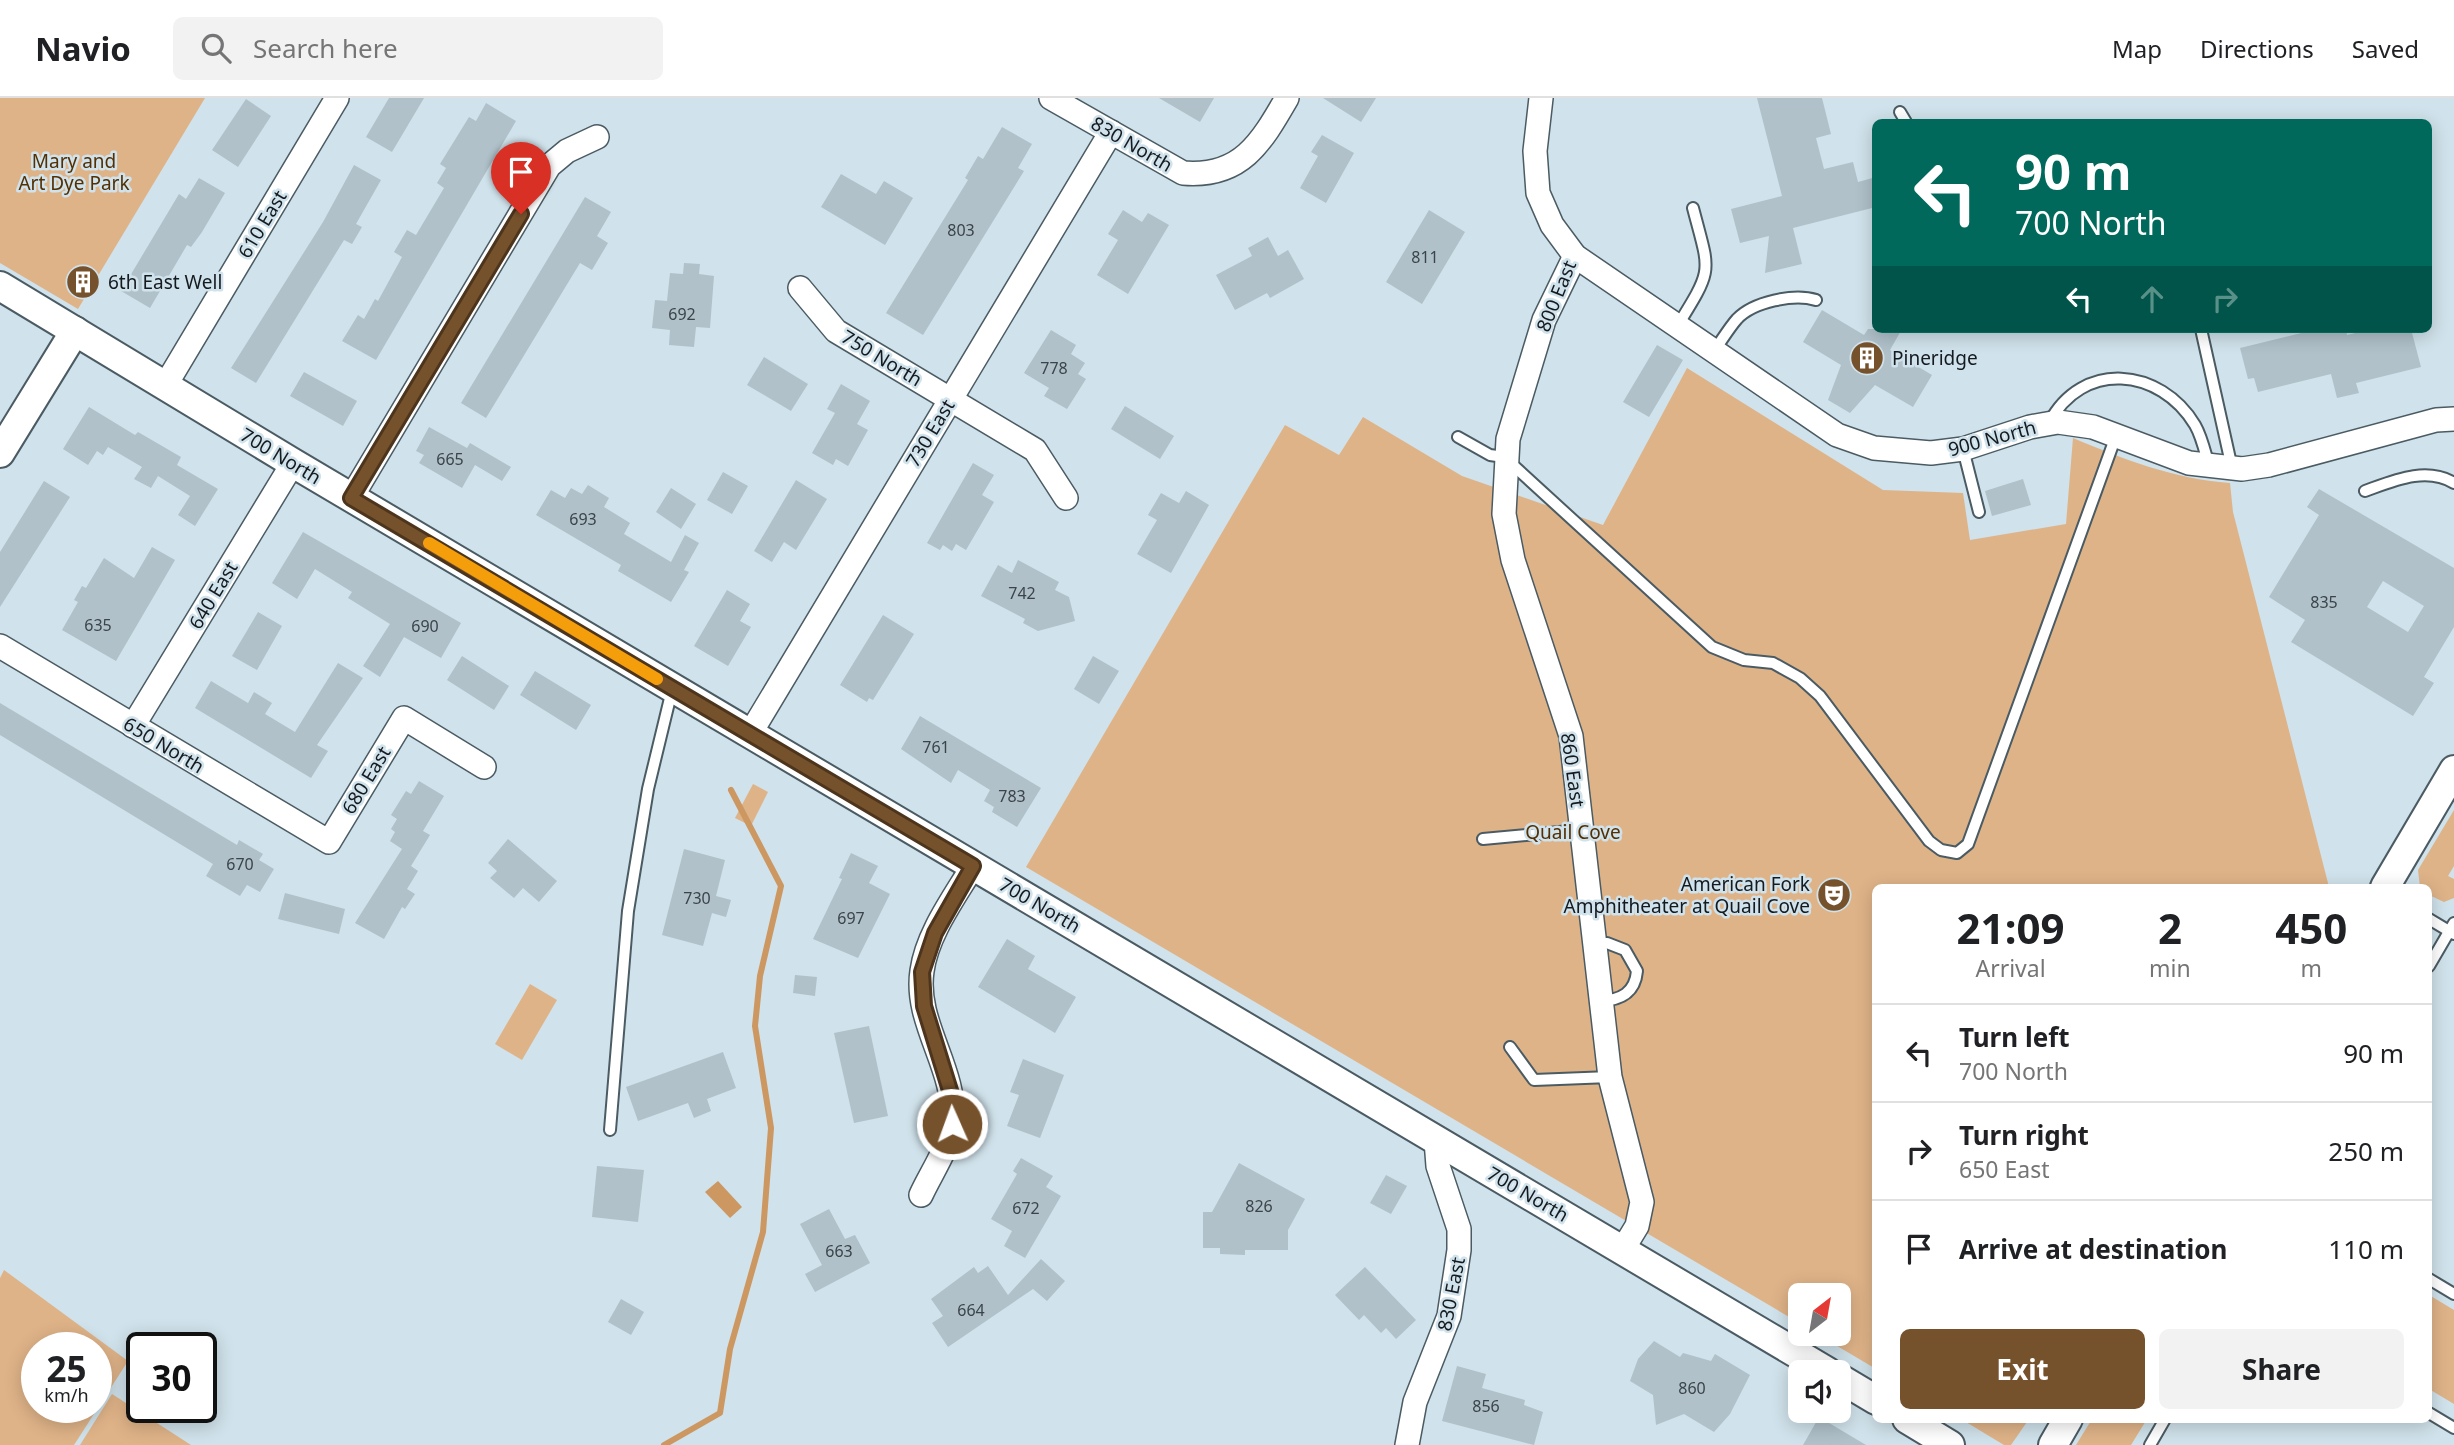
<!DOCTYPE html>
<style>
body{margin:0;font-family:"Noto Sans",sans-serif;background:#f2f2f2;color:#202124;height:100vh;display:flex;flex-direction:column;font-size:26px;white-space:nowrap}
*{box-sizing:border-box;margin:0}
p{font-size:23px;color:#757577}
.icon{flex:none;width:38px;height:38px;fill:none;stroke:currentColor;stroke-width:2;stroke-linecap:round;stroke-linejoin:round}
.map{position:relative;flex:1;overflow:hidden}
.drawer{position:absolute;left:1872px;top:786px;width:560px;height:539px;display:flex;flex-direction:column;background:#fff;border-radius:10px;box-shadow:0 4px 18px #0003}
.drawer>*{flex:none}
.hud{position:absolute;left:1872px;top:21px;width:560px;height:214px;border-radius:10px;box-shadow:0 4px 18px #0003;background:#00695c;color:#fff;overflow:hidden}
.needle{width:46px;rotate:31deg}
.tools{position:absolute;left:1788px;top:1185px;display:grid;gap:14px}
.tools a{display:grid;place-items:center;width:63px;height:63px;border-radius:10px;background:#fff;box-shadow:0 4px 18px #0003;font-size:35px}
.speed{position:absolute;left:21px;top:1234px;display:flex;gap:14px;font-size:35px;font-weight:700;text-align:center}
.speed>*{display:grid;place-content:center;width:91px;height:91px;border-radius:50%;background:#fff;box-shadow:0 4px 18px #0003;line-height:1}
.speed small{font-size:18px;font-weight:400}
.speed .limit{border:4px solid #111;border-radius:10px;background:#fff;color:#111}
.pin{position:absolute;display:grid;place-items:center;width:60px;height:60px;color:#fff;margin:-72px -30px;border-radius:50% 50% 50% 0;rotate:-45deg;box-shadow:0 0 7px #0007}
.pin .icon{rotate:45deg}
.me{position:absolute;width:77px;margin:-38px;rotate:358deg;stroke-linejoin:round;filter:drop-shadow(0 0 5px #0008)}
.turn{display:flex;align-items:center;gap:24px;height:147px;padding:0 28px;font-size:32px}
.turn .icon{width:91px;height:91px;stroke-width:2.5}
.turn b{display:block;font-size:49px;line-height:60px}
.lanes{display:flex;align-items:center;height:66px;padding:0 28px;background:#0003;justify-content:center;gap:35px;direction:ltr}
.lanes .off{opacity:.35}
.eta{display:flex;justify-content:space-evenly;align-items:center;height:119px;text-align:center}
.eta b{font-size:42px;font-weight:700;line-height:49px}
.action{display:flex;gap:14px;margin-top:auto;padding:14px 28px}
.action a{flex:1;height:80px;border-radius:10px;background:#76522c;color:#fff;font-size:28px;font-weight:700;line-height:80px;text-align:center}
.action a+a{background:#f2f2f2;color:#202124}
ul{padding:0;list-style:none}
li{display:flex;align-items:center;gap:21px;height:98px;padding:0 28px;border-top:2px solid #e0e0e0}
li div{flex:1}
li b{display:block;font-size:26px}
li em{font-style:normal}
header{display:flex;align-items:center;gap:42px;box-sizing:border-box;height:98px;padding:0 35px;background:#fff;border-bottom:2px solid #e0e0e0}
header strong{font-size:33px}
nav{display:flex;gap:38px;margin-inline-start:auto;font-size:24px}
.search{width:490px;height:63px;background:#f2f2f2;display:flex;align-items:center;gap:18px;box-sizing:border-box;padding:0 24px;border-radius:10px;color:#757577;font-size:26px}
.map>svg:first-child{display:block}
.green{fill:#dfb388;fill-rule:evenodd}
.water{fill:#cc9761}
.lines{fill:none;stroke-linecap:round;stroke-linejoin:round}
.stream{stroke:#cc9761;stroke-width:6}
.building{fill:#b0c1ca;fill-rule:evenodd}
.service-casing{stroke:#4b5b63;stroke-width:14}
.minor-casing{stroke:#4b5b63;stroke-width:26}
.tertiary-casing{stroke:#4b5b63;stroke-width:32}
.service{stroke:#fff;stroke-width:10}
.minor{stroke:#fff;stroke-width:23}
.tertiary{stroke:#fff;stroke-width:28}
.route-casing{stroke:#4d351d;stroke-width:18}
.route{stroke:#76522c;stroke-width:12}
.slow{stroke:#f59e0b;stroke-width:12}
.labels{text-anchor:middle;stroke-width:5;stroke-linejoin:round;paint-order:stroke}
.number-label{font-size:16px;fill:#3b4449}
.street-label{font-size:19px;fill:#141a1e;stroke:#d0e2eb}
.park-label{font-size:19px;fill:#532f02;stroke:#d0e2eb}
.poi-label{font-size:19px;fill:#141a1e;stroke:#d0e2eb;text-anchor:start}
</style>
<header>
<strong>Navio</strong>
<div class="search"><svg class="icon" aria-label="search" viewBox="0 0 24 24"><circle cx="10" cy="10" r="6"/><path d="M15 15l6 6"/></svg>Search here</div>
<nav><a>Map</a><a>Directions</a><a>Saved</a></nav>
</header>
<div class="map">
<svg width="2454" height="1347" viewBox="0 0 2454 1347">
<rect width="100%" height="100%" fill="#d0e2eb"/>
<g class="green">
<path d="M0,0h205l-127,211 -78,-46z"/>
<path d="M1687,270l196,122 80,3 7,47 96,-16 7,-86c50,21 101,41 157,45l3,29 96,375h-453v482l-59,-35h22v-39h-38v29l-775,-457 259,-442 54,30 24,-38 99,59 141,49z"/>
<path d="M753,686l15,8 -17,34 -16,-8z"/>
<path d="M2454,712v56l-6,10 6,3v19l-10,4 -15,-7v-8h-9l-2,-17z"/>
<path d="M530,886l27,16 -35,60 -27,-16z"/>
<path d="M4,1172l124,91 -54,84h-74v-167zM37,1250h59v59h-59z"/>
<path d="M2429,1197l25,15v94l-25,-15z"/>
<path d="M112,1296l79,51h-111z"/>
<path d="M1961,1321h68l-18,26h-7z"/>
<path d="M2092,1321h55l-16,26h-55z"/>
</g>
<path class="water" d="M718,1083l24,26 -12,11 -25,-26z"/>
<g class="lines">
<path class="stream" d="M664,1347l56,-32 10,-64 33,-117 8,-104 -16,-102 5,-50 21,-90 -50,-96"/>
</g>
<g class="building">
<path d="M389,0h35l-32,54 -26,-15z"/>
<path d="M1159,0h55l-14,24z"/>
<path d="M1323,0h53l-15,24z"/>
<path d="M1757,0h65l9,36 -15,4 8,31 29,-7 5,20 18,-5v30l-83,21 9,36 -37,9 4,-37 -29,7 -9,-34 51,-13z"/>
<path d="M246,1l25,17 -33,51 -26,-17z"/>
<path d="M486,5l30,18 -140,239 -34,-19 16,-26 6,4 11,-20 3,2 24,-44 -8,-5 13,-22 9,5 28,-47 -7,-5 9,-15 -6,-4 29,-47 7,4z"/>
<path d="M1002,29l30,17 -14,24 6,3 -101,164 -37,-22 82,-133 -3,-2 13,-22 5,3z"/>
<path d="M1322,37l32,18 -28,50 -26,-15 18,-32 -7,-4z"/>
<path d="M354,67l27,15 -25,44 6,3 -10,17 -8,-4 -88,143 -25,-15 92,-146z"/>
<path d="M841,76l35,20 8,-13 29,17 -28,47 -64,-38z"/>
<path d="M199,80l26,15 -23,39 -11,15 -4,-2 -37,63 -29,-17 58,-97 7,5z"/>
<path d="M585,99l26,15 -14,24 11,7 -16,27 -12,-7 -94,155 -25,-15z"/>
<path d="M1123,112l19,12 6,-9 21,12 -41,69 -31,-19 21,-35 -10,-6z"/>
<path d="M1429,112l36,22 -43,72 -36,-22z"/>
<path d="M1268,139l10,19 10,-6 16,29 -34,19 -3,-5 -32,17 -19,-35 36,-19 -4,-8z"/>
<path d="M684,165l16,1 -1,10 15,2 -4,52 -14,-1 -2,20 -25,-2 1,-15 -18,-2 3,-28 12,1 3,-28 13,1z"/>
<path d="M1822,212l42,25 4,-6h34l-12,21 42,25 -19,32 -38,-22 -25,28 -22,-13 13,-35 -38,-23z"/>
<path d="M2318,231h28l1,6 25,-6h39l10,38 -65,16 3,10 -22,5 -6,-24 -73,18 -4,-14 -6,1 -8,-31z"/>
<path d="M1051,232l25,15 -5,9 14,9 -7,11 8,5 -19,30 -23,-13 5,-8 -25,-15z"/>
<path d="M1657,247l26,15 -34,57 -26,-15z"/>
<path d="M764,259l44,27 -17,27 -44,-26z"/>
<path d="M304,274l53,29 -14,25 -53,-30z"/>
<path d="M841,286l29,17 -13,23 11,6 -20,36 -12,-7 -3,6 -21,-12 23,-40 -8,-4z"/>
<path d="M1125,308l49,30 -14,23 -49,-30z"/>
<path d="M89,309l46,28 3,-3 43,25 -4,8 41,24 -23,37 -17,-11 12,-19 -32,-20 -7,12 -17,-9 8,-12 -34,-20 -5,8 -6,-4 -9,14 -25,-16z"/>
<path d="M429,329l38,21 3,-5 41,24 -9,14 -27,-16 -13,23 -43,-25 5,-8 -8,-4z"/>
<path d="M973,365l21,12 -12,20 12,7 -28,48 -10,-6 -4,7 -9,-6 -3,5 -13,-7z"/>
<path d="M723,374l25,14 -16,28 -25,-14z"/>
<path d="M2023,381l8,26 -39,11 -7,-25z"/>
<path d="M796,382l31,19 -31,51 -12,-8 -12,20 -18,-11z"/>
<path d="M44,383l26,16 -70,110v-55z"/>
<path d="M588,387l21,13 -5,9 26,16 -6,11 47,28 14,-27 14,8 -15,27 5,2 -18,30 -53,-31 3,-6 -85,-50 15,-25 14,8 6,-10 11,6z"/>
<path d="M671,390l25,16 -15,25 -25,-17z"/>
<path d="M2319,391l135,79v59l-30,50 10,6 -21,33 -122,-74 14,-22 -36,-23 50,-82 -12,-8zM2383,483l41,25 -16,26 -41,-25z"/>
<path d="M1186,393l23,14 -38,68 -34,-19 20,-34 -9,-5 13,-22 18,10z"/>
<path d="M303,434l158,91 -20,35 -37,-21 -24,40 -17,-11 27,-42 -42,-26 4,-6 -37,-23 -18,30 -25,-16z"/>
<path d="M152,449l23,13 -59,101 -54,-31 16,-28 -4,-2 8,-14 4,2 18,-30 30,20z"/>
<path d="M1018,462l41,22 -4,8 14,7 6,24 -37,10 -15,-8 2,-4 -44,-23 17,-31 14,8z"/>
<path d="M727,492l23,14 -10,17 11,6 -23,39 -34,-20z"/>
<path d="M258,514l24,14 -25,44 -25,-14z"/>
<path d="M883,517l31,19 -41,66 -4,-2 -2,4 -27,-17z"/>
<path d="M462,558l47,30 -15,24 -47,-30z"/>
<path d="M1093,558l26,15 -20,33 -25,-15z"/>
<path d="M338,565l25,15 -46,67 11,6 -17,27 -116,-70 16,-27 37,22 6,-11 18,11 -7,11 30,18z"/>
<path d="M535,573l56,34 -15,25 -56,-35z"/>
<path d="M0,605l237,142 2,-5 24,14 -4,6 15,9 -14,23 -13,-7 -7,11 -34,-20 7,-12 -213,-129z"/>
<path d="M920,618l121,72 -24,39 -25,-15 2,-5 -10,-6 6,-11 -32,-20 -7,13 -50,-34z"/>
<path d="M419,683l25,15 -21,35 7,4 -19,31 7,5 -11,18 8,5 -10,15 -3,-2 -18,32 -29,-16 47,-74 -12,-8 5,-9 -4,-3 6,-10 -6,-4 15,-24 5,3z"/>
<path d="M508,741l49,42 -18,21 -16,-14 -9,10 -24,-20 7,-7 -9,-8z"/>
<path d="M684,751l41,11 -9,36 15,4 -5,17 -14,-4 -9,33 -41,-11z"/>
<path d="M851,755l27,13 -9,17 21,11 -32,64 -45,-19 29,-60 -3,-1z"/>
<path d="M285,795l60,16 -6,25 -61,-15z"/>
<path d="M1007,841l28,17 -7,13 48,28 -21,36 -77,-46z"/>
<path d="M795,877l22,2 -2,19 -22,-3z"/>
<path d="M869,928l19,90 -34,7 -20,-90z"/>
<path d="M723,954l13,36 -29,11 4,12 -17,7 -6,-15 -50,18 -12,-34z"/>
<path d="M1023,961l41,16 -24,63 -33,-12 12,-31 -9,-3z"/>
<path d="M1021,1060l32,18 -7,11 15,9 -36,62 -21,-12 8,-15 -21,-12 26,-45 -4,-3z"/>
<path d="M1239,1065l66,36 -17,31v20h-43v5l-25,-1v-6h-17v-36h9z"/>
<path d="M597,1068l47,4 -6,52 -46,-5z"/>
<path d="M1386,1077l21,11 -16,28 -21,-11z"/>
<path d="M829,1111l16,30 10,-4 15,28 -55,29 -10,-18 17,-9 -22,-41z"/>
<path d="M1041,1161l24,22 -18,20 -14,-12 -85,58 -16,-24 11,-7 -12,-17 43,-32 4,6 10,-7 20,29z"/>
<path d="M1365,1169l51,53 -20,19 -10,-11 -5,5 -17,-18 -5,5 -24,-25z"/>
<path d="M621,1201l23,13 -13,23 -23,-13z"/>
<path d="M1654,1243l26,16 3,-4 28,8 4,-7 35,21 -20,39 -16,18 -30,-18 -28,11 -3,-30 -23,-14 8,-22z"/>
<path d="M1457,1268l29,8 -4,14 43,12 -1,5 19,7 -9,33 -92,-24z"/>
<path d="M1819,1319l47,28h-63z"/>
</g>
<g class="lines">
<g class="service-casing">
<g id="service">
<path d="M1900,14l6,10"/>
<path d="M1678,227c36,-58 32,-52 15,-117"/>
<path d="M2201,231l31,139"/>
<path d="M1714,253c8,-11 15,-23 23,-32 16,-17 57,-26 79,-19"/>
<path d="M2049,325c33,-63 111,-56 146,2 7,12 10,27 14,41"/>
<path d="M1458,339l32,18 14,2 208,190 32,13 29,3 27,15 20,18 109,145 12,9 16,3 11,-9 148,-408"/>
<path d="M1963,351l16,63"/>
<path d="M2365,393c28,-10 61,-25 89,-8"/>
<path d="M1483,741l97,-9"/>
<path d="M2429,821l25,15"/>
<path d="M1594,846l13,-1 18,7 12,21c-2,22 -16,29 -37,30"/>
<path d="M2429,868l25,-43"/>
<path d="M1510,949l24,33 76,-3"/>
<path d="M610,1032l18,-219 20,-122 24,-99"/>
<path d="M2429,1181l25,15"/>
<path d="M2429,1315l25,15"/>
<path d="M2150,1347l15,-26"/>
</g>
</g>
<g class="minor-casing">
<g id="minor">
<path d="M1051,0l132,75c58,5 78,-30 104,-75"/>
<path d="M1541,0l-6,53 3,42 14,32 23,31 262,179 37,13 57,5 32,-4 67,-22 28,-5 35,5 96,36 53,6 27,-4 167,-45 18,-1"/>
<path d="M1575,158l-31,64 -36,119 -4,75 9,46 58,176 39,341 32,125 -5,24 -14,23"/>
<path d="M800,190l36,43 199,119 31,48"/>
<path d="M165,288l172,-288"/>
<path d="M351,400l198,-332 18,-15 30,-14"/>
<path d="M0,548l329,196 75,-124 80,49"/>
<path d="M133,628l160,-263"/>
<path d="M750,636l361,-602"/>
<path d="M921,1097c10,-22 29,-49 31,-73 5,-53 -38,-99 -30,-151 5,-37 32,-73 51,-105"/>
<path d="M1407,1347l8,-43 34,-86 10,-66v-21l-21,-63 -2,-26"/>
</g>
</g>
<g class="tertiary-casing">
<g id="tertiary">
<path d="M0,188l293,177 1535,909"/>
<path d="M0,355l75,-122"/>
<path d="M2385,789l69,-117"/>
<path d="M1839,1280l37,22"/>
<path d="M1907,1321l43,26"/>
<path d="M2053,1347l15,-26"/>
</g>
</g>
<use href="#service" class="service"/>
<use href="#minor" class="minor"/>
<use href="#tertiary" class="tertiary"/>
</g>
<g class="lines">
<g class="route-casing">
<path id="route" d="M521,116l-170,284 622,368 -38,67 -13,39 2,34 28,91v27"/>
</g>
<use href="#route" class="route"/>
<path class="slow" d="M429,445l228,136"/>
</g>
<defs>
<g id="building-disc" transform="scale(1.75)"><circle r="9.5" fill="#76522c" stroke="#d0e2eb"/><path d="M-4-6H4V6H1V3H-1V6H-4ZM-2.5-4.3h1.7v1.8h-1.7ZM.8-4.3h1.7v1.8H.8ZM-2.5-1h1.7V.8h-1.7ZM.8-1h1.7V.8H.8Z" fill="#fff"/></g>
<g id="theatre-disc" transform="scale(1.75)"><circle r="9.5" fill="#76522c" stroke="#d0e2eb"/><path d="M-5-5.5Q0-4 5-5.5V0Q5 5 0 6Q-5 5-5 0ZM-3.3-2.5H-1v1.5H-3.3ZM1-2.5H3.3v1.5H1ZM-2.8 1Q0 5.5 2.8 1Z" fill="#fff"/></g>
</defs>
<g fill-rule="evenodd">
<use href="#building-disc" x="83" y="184"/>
<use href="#building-disc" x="1867" y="260"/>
<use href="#theatre-disc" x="1834" y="797"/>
</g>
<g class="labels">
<g class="number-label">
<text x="961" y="138">803</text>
<text x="1425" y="165">811</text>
<text x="682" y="222">692</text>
<text x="1054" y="276">778</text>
<text x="450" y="367">665</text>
<text x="583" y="427">693</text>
<text x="1022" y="501">742</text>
<text x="2324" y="510">835</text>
<text x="98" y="533">635</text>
<text x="425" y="534">690</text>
<text x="936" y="655">761</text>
<text x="1012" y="704">783</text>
<text x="240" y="772">670</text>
<text x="697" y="806">730</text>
<text x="851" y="826">697</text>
<text x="1259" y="1114">826</text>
<text x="1026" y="1116">672</text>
<text x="839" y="1159">663</text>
<text x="971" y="1218">664</text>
<text x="1692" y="1296">860</text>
<text x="1486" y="1314">856</text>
</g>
<g class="street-label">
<text transform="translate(1132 46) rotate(30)" y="7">830 North</text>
<text transform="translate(262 126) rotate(-59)" y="7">610 East</text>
<text transform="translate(1556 198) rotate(-68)" y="7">800 East</text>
<text transform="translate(882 260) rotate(31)" y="7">750 North</text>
<text transform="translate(930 335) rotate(-59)" y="7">730 East</text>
<text transform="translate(1992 340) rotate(-15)" y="7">900 North</text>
<text transform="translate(281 358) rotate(31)" y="7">700 North</text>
<text transform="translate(213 497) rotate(-59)" y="7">640 East</text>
<text transform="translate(164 647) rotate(31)" y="7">650 North</text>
<text transform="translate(1573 672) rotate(82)" y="7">860 East</text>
<text transform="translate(366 682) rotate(-59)" y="7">680 East</text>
<text transform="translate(1040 807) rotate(30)" y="7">700 North</text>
<text transform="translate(1528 1096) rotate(30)" y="7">700 North</text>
<text transform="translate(1451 1196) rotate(-79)" y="7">830 East</text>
</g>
<g class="park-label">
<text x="74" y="70">Mary and<tspan x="74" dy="22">Art Dye Park</tspan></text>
<text x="1573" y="741">Quail Cove</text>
</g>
<g class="poi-label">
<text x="108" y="191">6th East Well</text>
<text x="1892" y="267">Pineridge</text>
<text x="1810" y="793" text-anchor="end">American Fork<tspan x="1810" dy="22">Amphitheater at Quail Cove</tspan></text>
</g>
</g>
</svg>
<div class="tools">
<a><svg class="needle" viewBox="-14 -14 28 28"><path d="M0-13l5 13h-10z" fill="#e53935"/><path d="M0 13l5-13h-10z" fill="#757577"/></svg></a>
<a><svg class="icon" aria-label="sound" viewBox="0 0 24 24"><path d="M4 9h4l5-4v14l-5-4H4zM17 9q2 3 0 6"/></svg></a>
</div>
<div class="speed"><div>25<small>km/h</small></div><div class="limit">30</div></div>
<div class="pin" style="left:521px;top:116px;background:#d93025"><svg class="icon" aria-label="arrive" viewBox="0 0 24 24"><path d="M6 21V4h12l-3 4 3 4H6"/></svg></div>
<svg class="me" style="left:952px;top:1026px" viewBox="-20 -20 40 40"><circle r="17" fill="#76522c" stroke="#fff" stroke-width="3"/><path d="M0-11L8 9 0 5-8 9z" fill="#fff"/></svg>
<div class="hud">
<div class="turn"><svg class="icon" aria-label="left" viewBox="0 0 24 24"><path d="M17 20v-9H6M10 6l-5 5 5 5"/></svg><div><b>90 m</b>700 North</div></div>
<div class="lanes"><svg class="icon" aria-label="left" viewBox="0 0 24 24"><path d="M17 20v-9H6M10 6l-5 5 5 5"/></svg><svg class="icon off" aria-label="ahead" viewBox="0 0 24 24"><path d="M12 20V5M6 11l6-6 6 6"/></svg><svg class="icon off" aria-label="right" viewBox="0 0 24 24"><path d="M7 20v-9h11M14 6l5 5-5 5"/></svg></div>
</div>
<section class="drawer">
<div class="eta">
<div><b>21:09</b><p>Arrival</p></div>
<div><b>2</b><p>min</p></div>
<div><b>450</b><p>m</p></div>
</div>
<ul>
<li><svg class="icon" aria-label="left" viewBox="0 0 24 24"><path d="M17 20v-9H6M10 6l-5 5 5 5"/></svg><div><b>Turn left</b><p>700 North</p></div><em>90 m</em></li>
<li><svg class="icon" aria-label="right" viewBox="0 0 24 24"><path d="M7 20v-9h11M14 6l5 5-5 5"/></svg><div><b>Turn right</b><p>650 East</p></div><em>250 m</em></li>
<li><svg class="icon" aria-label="arrive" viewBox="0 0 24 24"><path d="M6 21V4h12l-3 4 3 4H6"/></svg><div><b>Arrive at destination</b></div><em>110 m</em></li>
</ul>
<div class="action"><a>Exit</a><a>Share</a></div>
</section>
</div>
